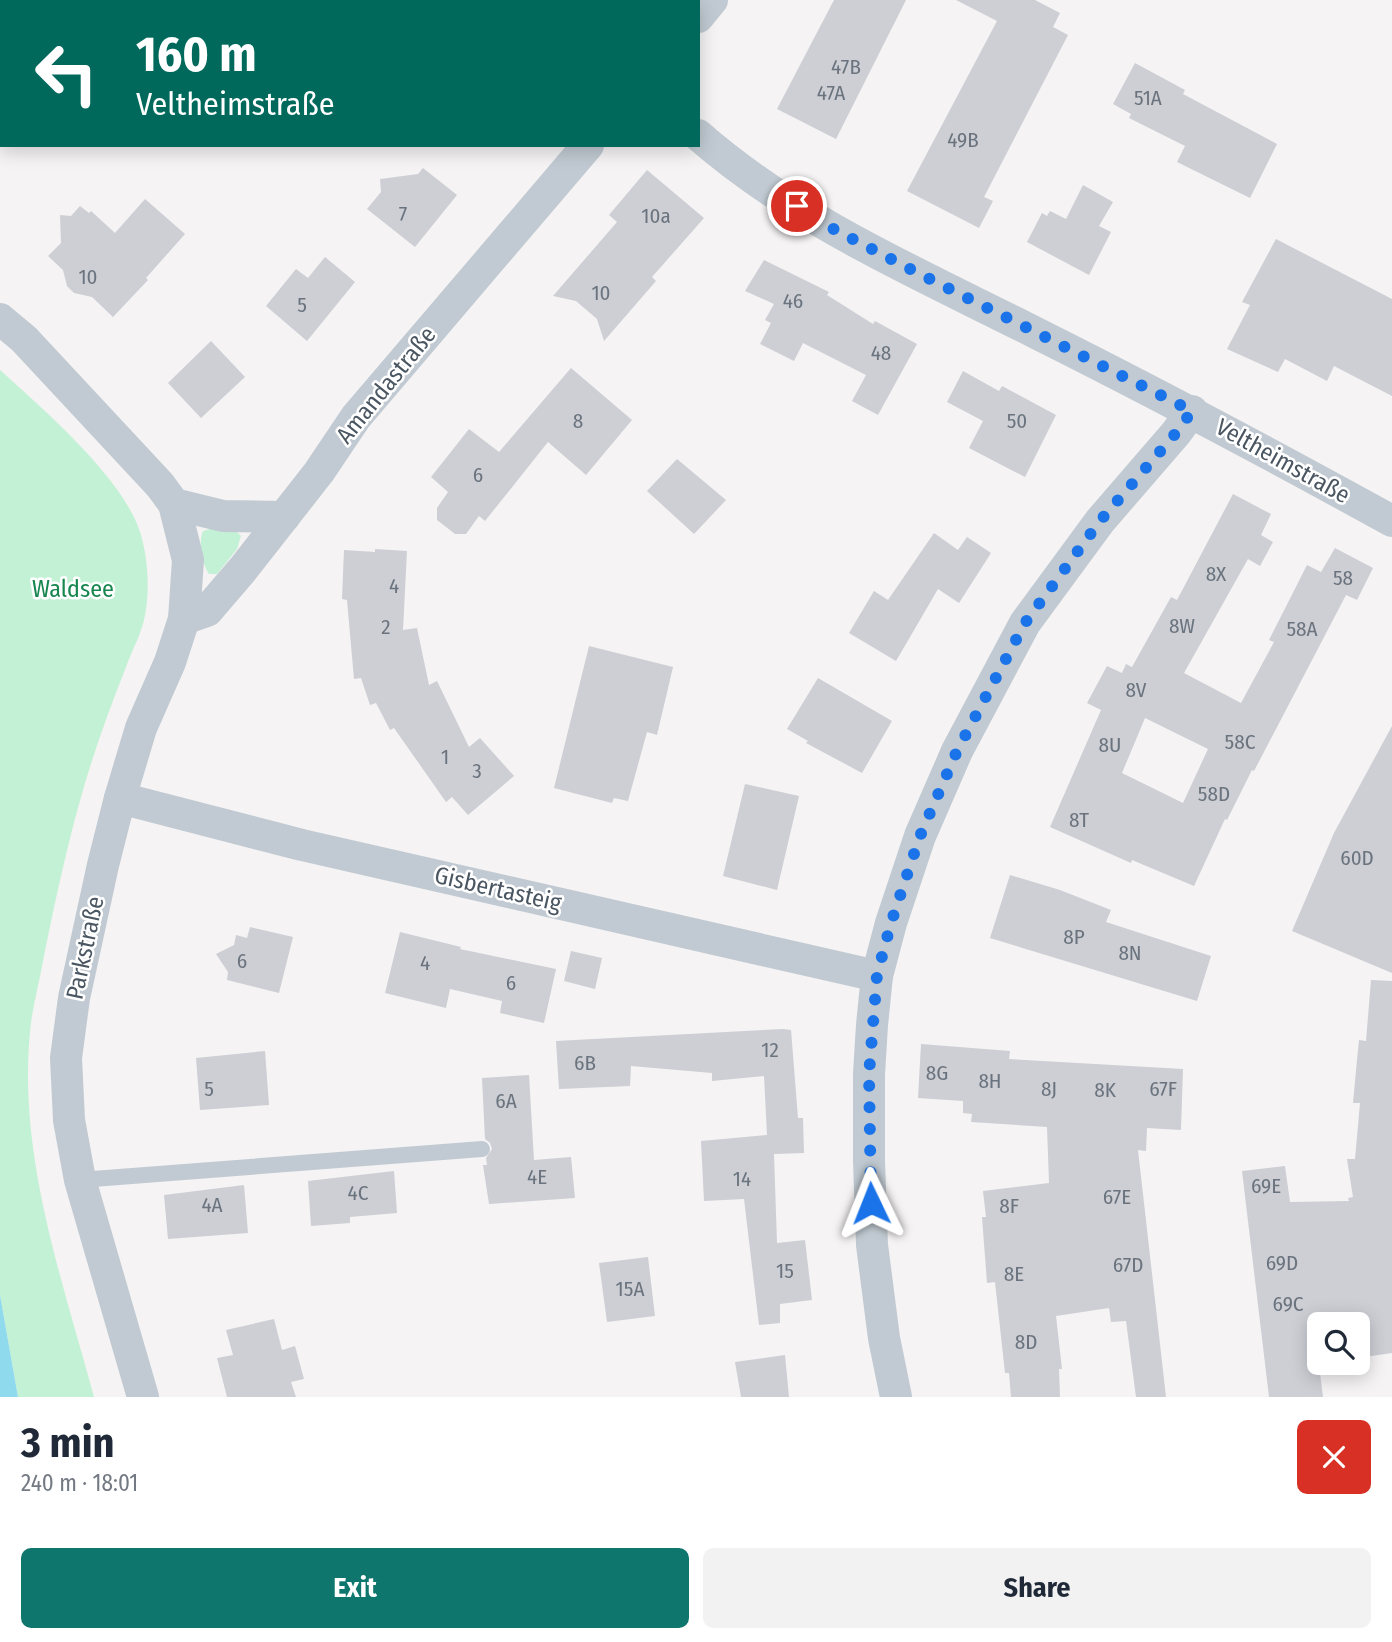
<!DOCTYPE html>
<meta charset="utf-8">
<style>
body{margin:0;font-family:"Fira Sans Condensed",sans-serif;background:#f2f2f3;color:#1f2937;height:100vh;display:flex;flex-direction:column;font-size:26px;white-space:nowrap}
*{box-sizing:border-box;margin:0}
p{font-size:23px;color:#747a83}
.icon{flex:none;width:38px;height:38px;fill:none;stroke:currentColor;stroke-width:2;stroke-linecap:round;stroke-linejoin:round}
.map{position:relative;height:1397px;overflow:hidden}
.drawer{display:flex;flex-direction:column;background:#fff;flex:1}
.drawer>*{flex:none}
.banner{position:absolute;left:0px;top:0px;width:700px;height:147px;box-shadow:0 4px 18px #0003;background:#00695c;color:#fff;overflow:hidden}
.buttons{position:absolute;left:1307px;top:1312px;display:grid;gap:14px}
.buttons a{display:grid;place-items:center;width:63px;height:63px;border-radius:10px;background:#fff;box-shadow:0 4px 18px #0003;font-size:35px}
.pin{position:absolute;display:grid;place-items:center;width:60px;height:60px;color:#fff;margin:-30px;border:4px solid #fff;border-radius:50%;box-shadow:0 2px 7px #0007}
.me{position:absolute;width:77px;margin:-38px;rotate:358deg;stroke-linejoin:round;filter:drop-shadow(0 0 5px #0008)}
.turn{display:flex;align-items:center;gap:24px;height:147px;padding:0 21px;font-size:32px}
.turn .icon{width:91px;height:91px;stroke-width:2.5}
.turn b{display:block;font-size:49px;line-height:60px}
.round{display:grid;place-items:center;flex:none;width:74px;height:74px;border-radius:10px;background:#f2f2f3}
.head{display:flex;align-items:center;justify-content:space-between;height:119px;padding:0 21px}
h1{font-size:42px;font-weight:700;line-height:52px}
.cta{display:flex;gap:14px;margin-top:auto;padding:14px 21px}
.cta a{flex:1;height:80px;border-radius:10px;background:#0f766e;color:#fff;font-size:28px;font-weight:700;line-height:80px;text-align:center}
.cta a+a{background:#f2f2f3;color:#1f2937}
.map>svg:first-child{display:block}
.green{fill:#c3f1d5}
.water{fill:#90daee}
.building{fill:#cdcfd5;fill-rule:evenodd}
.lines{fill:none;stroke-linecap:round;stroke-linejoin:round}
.lane{stroke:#c1cad2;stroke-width:16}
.street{stroke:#c1cad2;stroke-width:32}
.route{stroke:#1a73e8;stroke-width:12;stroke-dasharray:0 21.6}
.labels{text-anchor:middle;stroke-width:5;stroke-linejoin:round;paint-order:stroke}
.number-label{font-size:21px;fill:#6b747e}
.street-label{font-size:24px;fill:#4a5661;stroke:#fff}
.park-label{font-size:24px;fill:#17864f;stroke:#fff}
</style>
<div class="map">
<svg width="1392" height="1397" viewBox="0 0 1392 1397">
<rect width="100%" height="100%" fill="#f5f3f3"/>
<g class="green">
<path d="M0,370c43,39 123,108 140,162 8,25 10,58 5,83 -3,18 -13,35 -19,52 -15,38 -29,76 -41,116 -17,58 -30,118 -42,178 -4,23 -11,47 -13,71 -12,124 32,247 64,365h-76l-18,-102z"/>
<path d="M210,529l26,2 5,5 -4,13 -20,25h-8c-7,-10 -11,-32 -6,-43z"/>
</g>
<path class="water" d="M0,1295l18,102h-18z"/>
<g class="building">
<path d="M834,0h72l-70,139 -59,-30z"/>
<path d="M956,0h79l25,13 -7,14 15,8 -84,162 9,4 -14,27 -72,-37 90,-170z"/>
<path d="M1135,63l50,27 -2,4 94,50 -27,54 -73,-36 8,-16 -56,-28 2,-4 -18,-10z"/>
<path d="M423,168l34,27 -42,52 -48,-38 14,-17 -1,-13 38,-5z"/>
<path d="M647,170l57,48 -52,59 4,4 -52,60 -7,-22 -21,-18 -23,-5 64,-74 -8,-7z"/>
<path d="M1083,185l30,17 -14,24 12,6 -22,43 -62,-33 15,-29 5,3 3,-5 16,8z"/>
<path d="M145,199l40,35 -39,44 2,2 -35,37 -21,-20 -18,-4 -7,-7 -4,-16 -15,-14 13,-13 -1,-28 11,1 9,-10 9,7 2,-2 24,22z"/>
<path d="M1276,239l116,60v97l-58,-30 -7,15 -42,-22 -7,13 -51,-23 23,-44 -8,-3z"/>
<path d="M325,257l30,25 -48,59 -41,-35 30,-37 12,9z"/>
<path d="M764,260l65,32 -2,3 46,29 2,-3 42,23 -39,71 -26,-14 14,-26 -63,-32 -9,18 -34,-17 11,-21 -6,-3 9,-16 -29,-13z"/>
<path d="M211,341l34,36 -44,41 -33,-35z"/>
<path d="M571,368l61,52 -46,55 -38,-33 -63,79 -6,-5 -13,18h-11l-18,-14v-12l11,-16 -17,-15 38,-48 30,23z"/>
<path d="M963,371l36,20 3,-5 54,29 -31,62 -56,-29 14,-27 -36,-19z"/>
<path d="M677,459l49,41 -32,34 -47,-43z"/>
<path d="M1233,494l38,20 -10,21 12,7 -13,24 -12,-7 -64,114 57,30 33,-61 -5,-2 38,-75 14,7 14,-24 38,20 -16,32 -11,-5 -92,176 -2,-1 -25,50 -2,-1 -31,67 -62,-26 -1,3 -81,-36 51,-117 -14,-7 20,-37 15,7 4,-9 6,3 39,-70 6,3zM1145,718l63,31 -25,54 -61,-30z"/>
<path d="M934,533l24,17 9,-13 24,16 -32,50 -21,-14 -42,72 -47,-28 25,-42 14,9z"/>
<path d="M375,549l32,2 -4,79 14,-2 12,57 8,-4 32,66 11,-9 34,38 -46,39 -16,-18 -6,5 -52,-74 -4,2 -14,-27 -6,2 -9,-27 -7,1 -7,-79 -5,-1 2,-49 31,2z"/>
<path d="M589,646l84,21 -16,68 -10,-3 -19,69 -14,-3 -2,5 -58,-15z"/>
<path d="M818,678l74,43 -30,52 -56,-30 2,-2 -21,-12z"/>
<path d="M1392,726v247l-100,-42 42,-98z"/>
<path d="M745,784l54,12 -22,94 -54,-14z"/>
<path d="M1010,875l50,15 51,20 -5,12 105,34 -14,45 -207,-63z"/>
<path d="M250,927l43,10 -14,56 -52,-13 1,-8 -12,-18 18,-9 2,-10 11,3z"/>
<path d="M400,932l61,15 -1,2 96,20 -12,54 -44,-10 2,-12 -52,-12 -4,19 -61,-15z"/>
<path d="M571,951l31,7 -7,31 -31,-8z"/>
<path d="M1371,980l21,1v372l-34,5v-33h-38v38h7l-8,2 4,32h-54l-27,-226 43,-5 5,36 59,-1 -1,-3 5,-1 -6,-38h8l5,-56h-7l4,-43 2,-20 7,1z"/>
<path d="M783,1029l8,1 7,88h5l1,35 -30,1 3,89 28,-3 7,60 -32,4v19l-21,2 -15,-126 -40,2 -3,-60 66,-6 -3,-59 -52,5v-8l-81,-7 -1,20 -71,3 -3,-48z"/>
<path d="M921,1044l89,7 -1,8 174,10 -2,61 -34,-2 -1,23 -8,-1 28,247h-30l-10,-76 -15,1 -2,-14 -53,8 6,53h-3l1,28h-49l-2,-24h-4l-10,-91 -8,1 -5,-66h4l-3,-26 66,-8 -2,-56 -76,-5 1,-8 -9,-1v-12l-45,-3z"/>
<path d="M265,1051l4,54 -69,5 -4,-52z"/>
<path d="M529,1075l5,85 37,-3 4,41 -86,6 -6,-39h4l-1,-7 6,-9 -2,-6 -5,-4 -3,-61z"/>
<path d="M394,1171l3,42 -47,4v6l-39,3 -3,-45z"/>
<path d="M244,1185l4,48 -80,6 -4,-44z"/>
<path d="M648,1257l7,59 -48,6 -8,-59z"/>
<path d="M274,1319l8,31 13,-4 9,33 -13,3 5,15h-69l-10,-39 16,-3 -7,-25z"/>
<path d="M785,1355l4,42h-48l-6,-35z"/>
</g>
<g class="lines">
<path class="lane" d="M80,1180l402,-31"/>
<g class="street">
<path d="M563,0l2,2"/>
<path d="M698,17l14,-17"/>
<path d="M698,135c98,86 222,139 338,198 120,60 238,123 356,188"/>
<path d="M0,319l24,20 136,146 14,19 14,56 -4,59 -14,43 -29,66 -21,70 -17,67 -29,133 -8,60 3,62 11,60 63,217"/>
<path d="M174,504l49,12 61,1"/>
<path d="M184,619l23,-8 36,-42 76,-97 37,-55 232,-272"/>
<path d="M120,798l182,47 575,131"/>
<path d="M896,1397l-12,-59 -12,-93 -3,-84v-87l3,-49 5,-49 14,-53 29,-87 37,-85 68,-128 75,-102 76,-88 16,-22"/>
</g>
</g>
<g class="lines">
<path class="route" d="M797,206l27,18 94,49 274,138 -16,22 -76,88 -75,102 -68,128 -37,85 -29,87 -14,52 -8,99 2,129"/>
</g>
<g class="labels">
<g class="number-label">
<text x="846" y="74">47B</text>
<text x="831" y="100">47A</text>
<text x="1148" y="105">51A</text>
<text x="963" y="147">49B</text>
<text x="403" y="221">7</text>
<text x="656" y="223">10a</text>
<text x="88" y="284">10</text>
<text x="601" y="300">10</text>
<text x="793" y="308">46</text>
<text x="302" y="312">5</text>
<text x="881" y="360">48</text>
<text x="578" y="428">8</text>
<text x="1017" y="428">50</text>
<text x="478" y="482">6</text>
<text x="1216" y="581">8X</text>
<text x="1343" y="585">58</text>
<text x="394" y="593">4</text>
<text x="1182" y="633">8W</text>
<text x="386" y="634">2</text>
<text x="1302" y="636">58A</text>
<text x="1136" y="697">8V</text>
<text x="1240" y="749">58C</text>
<text x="1110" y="752">8U</text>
<text x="445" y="764">1</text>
<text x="477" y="778">3</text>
<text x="1214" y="801">58D</text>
<text x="1079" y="827">8T</text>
<text x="1357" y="865">60D</text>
<text x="1074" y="944">8P</text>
<text x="1130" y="960">8N</text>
<text x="242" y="968">6</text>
<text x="425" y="970">4</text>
<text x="511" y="990">6</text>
<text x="770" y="1057">12</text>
<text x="585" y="1070">6B</text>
<text x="937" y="1080">8G</text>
<text x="990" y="1088">8H</text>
<text x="209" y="1096">5</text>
<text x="1049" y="1096">8J</text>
<text x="1163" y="1096">67F</text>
<text x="1105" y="1097">8K</text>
<text x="506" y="1108">6A</text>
<text x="537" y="1184">4E</text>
<text x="742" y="1186">14</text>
<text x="1266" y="1193">69E</text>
<text x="358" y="1200">4C</text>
<text x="1117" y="1204">67E</text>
<text x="212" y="1212">4A</text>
<text x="1009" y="1213">8F</text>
<text x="1282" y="1270">69D</text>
<text x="1128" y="1272">67D</text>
<text x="785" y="1278">15</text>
<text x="1014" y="1281">8E</text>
<text x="630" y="1296">15A</text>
<text x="1288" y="1311">69C</text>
<text x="1026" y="1349">8D</text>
</g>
<g class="street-label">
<text transform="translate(386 385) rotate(-51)" y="8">Amandastraße</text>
<text transform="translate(1283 461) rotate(29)" y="8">Veltheimstraße</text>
<text transform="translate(498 889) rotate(13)" y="8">Gisbertasteig</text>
<text transform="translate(85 948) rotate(-78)" y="8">Parkstraße</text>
</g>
<g class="park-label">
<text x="73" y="597">Waldsee</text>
</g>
</g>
</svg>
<div class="buttons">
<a><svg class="icon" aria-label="search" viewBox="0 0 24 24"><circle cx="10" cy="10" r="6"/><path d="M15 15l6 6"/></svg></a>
</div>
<div class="pin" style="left:797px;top:206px;background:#d93025"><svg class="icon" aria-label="arrive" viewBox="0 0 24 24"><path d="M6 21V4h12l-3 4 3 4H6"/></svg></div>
<svg class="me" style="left:871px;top:1203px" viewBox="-20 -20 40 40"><path d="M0-17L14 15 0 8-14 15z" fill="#1a73e8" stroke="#fff" stroke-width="4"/></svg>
<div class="banner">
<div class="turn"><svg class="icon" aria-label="left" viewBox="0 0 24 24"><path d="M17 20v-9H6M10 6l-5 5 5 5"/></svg><div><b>160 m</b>Veltheimstraße</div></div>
</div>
</div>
<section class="drawer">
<div class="head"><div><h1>3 min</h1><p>240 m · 18:01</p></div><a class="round" style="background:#d93025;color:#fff"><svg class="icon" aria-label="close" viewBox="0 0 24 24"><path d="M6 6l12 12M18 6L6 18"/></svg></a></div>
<div class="cta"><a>Exit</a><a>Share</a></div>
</section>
